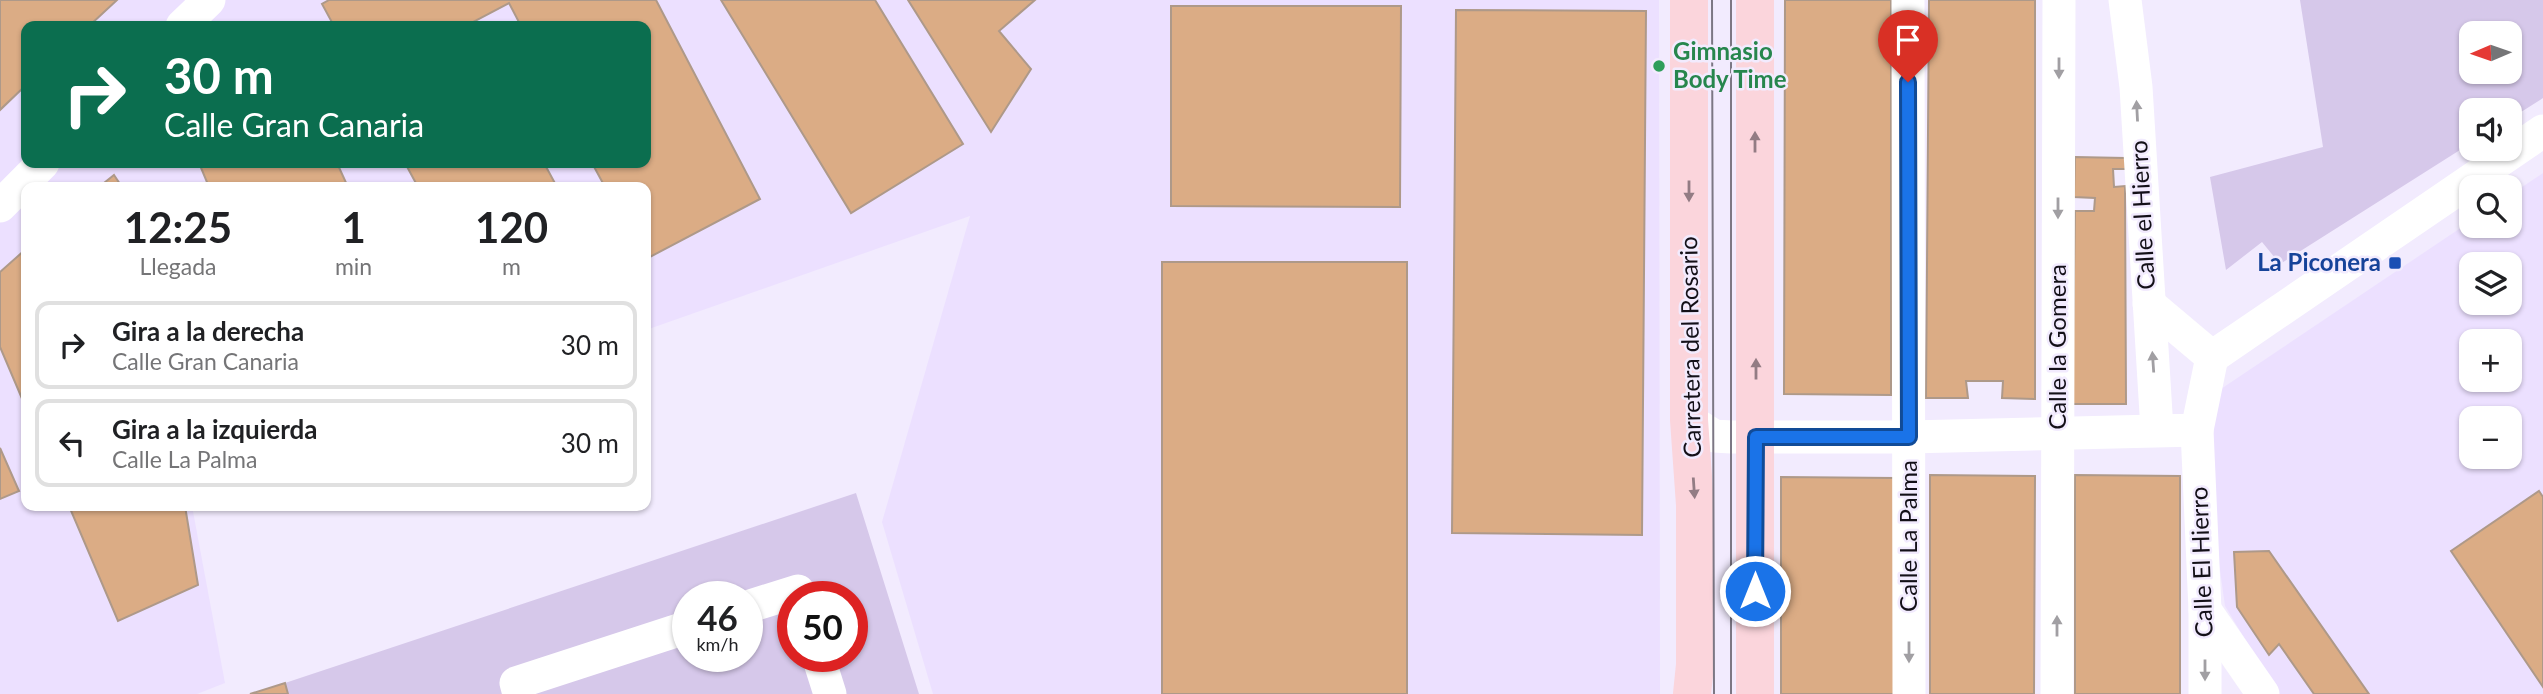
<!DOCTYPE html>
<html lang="es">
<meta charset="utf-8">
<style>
body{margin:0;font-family:Lato,sans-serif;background:#f2f2f2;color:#202124;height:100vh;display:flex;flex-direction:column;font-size:26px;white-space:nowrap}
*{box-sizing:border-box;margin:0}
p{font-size:23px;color:#757577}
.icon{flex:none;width:38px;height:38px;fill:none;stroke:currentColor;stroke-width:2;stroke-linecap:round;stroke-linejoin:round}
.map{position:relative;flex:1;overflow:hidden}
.side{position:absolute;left:21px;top:182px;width:630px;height:329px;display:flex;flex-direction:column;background:#fff;border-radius:14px;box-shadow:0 2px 5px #0004}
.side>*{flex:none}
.guide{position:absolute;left:21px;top:21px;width:630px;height:147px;border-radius:14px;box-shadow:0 2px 5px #0004;background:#0b6e4f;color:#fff;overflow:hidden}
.needle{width:46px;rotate:268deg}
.fabs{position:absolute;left:2459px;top:21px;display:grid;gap:14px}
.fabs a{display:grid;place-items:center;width:63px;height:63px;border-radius:14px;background:#fff;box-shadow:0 2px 5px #0004;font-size:35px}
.speed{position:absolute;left:672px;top:581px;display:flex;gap:14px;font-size:35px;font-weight:700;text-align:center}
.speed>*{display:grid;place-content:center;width:91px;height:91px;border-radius:50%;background:#fff;box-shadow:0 2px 5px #0004;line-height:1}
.speed small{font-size:18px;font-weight:400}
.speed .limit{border:10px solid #d22;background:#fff;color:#111}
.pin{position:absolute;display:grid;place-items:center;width:60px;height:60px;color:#fff;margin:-72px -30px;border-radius:50% 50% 50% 0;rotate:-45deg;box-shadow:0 0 7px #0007}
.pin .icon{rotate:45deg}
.me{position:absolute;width:77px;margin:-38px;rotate:0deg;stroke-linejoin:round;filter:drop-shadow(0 0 5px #0008)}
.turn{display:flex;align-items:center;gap:24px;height:147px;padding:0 28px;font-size:32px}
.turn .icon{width:91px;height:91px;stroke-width:2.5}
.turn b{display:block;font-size:49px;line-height:60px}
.eta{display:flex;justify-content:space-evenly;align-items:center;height:119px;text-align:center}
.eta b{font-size:42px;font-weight:700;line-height:49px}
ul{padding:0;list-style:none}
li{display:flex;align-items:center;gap:21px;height:88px;margin:0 14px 10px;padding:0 14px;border:4px solid #e0e0e0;border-radius:14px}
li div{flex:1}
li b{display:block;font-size:26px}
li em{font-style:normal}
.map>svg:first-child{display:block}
.built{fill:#ece0ff;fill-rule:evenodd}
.green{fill:#d6c8ea;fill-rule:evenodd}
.building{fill:#dbac85;stroke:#ae9989;stroke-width:2}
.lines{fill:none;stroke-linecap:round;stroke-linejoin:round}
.street{stroke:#fff;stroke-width:33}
.secondary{stroke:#fbd5dc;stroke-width:38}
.tram{stroke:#7c7784;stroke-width:2}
.oneway{fill:#a19fa3}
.oneway2{fill:#937c84}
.route-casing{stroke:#114b97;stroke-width:18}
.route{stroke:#1a73e8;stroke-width:12}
.leisure-dot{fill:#2e9e5b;stroke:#f2ebfe;stroke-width:2.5}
.transit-dot{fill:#1a4fb4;stroke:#f2ebfe;stroke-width:2.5}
.labels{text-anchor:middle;stroke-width:5;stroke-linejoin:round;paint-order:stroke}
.leisure-label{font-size:24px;font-weight:bold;fill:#27864d;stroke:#f2ebfe;text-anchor:start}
.street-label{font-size:24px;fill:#131018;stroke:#f2ebfe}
.transit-label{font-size:24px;font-weight:bold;fill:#164399;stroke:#f2ebfe;text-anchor:end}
</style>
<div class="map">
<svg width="2543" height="694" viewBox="0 0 2543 694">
<rect width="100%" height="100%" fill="#f2ebfe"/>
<g class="built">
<path d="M0,0h1659l1,694h-727l-51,-172 88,-306 -324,114v-143h-620v319h166l33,177 -28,11h-197zM26,26h620v137h-620z"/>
<path d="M2543,173v521h-265l-53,-88 -28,-201 274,-184v5h39v-31zM2471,264h39v39h-39zM2471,341h39v39h-39zM2471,418h39v39h-39z"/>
</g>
<g class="green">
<path d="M2300,0h243v98l-33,21v-9h-39v33l-191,121 -18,-22 -36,28 -16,-93 113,-30zM2471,33h39v39h-39z"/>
<path d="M856,493l63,201h-669l35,-11zM688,597h59v59h-59zM793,597h59v59h-59z"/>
</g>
<g class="building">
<path d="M0,0h117l-28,26h-63v59l-26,25z"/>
<path d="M329,0h327l104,199 -114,60v-72h-41l-13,-24h54v-137h-125l-12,-23 -38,20 2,3h-139l-12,-22z"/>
<path d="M721,0h154l88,144 -112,69z"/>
<path d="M908,0h127l-36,31 32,38 -40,63z"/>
<path d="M1785,0h106v395l-107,-1z"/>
<path d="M1929,0h106v399l-33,-1 1,-17h-37l2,17h-42z"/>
<path d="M1171,6h230l-1,201 -229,-1z"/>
<path d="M1456,10l190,1 -4,524 -190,-2z"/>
<path d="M2075,157l50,1 1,11h-13l1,18 11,-1 1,218h-54l3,-193h19l1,-13 -21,-1z"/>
<path d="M199,163h138l11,24h-139z"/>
<path d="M405,163h139l13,24h-139z"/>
<path d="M114,175l8,12h-23z"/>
<path d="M26,249v159l-26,-61v-75z"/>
<rect x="1162" y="262" width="245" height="432"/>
<path d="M0,448l19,43 -19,8z"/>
<path d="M1930,475l105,1 -1,218h-104z"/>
<path d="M2075,475l105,1v218h-105z"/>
<path d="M1781,477l114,1 -1,216h-113z"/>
<path d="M2539,491l4,6v190l-92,-136z"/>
<path d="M69,506h116l13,79 -80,36z"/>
<path d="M2269,551l100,143h-55l-35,-50 -10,11 -32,-48 -3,-55z"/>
<path d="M285,683l3,11h-38z"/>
</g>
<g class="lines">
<g class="street">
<path d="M1908,0l1,694"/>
<path d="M2125,0l11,87 21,343"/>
<path d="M182,26l27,-26"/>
<path d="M0,206l43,-43"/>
<path d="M2149,304l63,53"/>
<path d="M2212,357l331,-226"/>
<path d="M1689,420l25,16 17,1h178l288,-7 15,-73"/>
<path d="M2197,430l8,180v84"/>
<path d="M747,607l51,-16 2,6"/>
<path d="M2205,610l58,84"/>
<path d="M818,656l12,38"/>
<path d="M519,694l-3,-11 172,-56"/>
<path d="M2057,694l2,-694"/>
</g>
<g class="secondary">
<path d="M1689,0v420l6,85v160l-3,29"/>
<path d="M1755,694v-694"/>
</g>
<g class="tram">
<path d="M1712,0l2,694"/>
<path d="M1731,0v694"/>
</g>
</g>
<defs><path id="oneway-solid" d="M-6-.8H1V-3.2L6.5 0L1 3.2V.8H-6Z" transform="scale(1.75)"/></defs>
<g class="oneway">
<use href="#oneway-solid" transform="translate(2059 68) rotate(90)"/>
<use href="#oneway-solid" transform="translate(2137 111) rotate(-93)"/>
<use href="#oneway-solid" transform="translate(2058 208) rotate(90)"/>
<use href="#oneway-solid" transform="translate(2153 362) rotate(-94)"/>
<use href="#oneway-solid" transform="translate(2057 626) rotate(-90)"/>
<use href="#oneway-solid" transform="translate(1909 652) rotate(90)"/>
<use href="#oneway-solid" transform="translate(2205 670) rotate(90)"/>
</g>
<g class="oneway2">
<use href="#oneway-solid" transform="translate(1755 142) rotate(-90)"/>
<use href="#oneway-solid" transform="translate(1689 191) rotate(90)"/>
<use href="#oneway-solid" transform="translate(1756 369) rotate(-90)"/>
<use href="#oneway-solid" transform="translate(1694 488) rotate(86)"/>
</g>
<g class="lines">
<g class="route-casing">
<path id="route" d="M1755,591l1,-154h153l-1,-355"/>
</g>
<use href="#route" class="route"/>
</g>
<circle class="leisure-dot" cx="1659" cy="66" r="7"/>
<rect class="transit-dot" x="2388" y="256" width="14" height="14" rx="3.5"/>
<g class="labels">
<g class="leisure-label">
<text x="1673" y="60">Gimnasio<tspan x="1673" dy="28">Body Time</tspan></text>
</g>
<g class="street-label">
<text transform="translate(2143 215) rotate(-93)" y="8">Calle el Hierro</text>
<text transform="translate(1691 347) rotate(-91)" y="8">Carretera del Rosario</text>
<text transform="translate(2058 347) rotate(-90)" y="8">Calle la Gomera</text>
<text transform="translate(1909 536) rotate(-90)" y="8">Calle La Palma</text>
<text transform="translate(2202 562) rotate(-92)" y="8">Calle El Hierro</text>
</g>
<g class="transit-label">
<text x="2381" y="271">La Piconera</text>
</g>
</g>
</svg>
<div class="fabs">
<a><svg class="needle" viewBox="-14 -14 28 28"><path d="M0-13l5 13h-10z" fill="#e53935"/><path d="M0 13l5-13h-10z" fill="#757577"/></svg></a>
<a><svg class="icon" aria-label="sound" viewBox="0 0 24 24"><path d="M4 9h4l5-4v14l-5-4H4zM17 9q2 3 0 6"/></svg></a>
<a><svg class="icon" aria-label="search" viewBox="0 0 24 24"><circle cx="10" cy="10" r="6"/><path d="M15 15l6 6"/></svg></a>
<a><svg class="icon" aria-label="layers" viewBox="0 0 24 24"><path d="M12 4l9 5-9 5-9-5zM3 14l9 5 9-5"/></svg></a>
<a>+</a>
<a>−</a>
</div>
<div class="speed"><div>46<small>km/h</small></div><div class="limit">50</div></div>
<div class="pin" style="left:1908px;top:82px;background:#d93025"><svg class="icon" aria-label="arrive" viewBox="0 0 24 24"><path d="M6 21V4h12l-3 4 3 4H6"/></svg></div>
<svg class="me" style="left:1755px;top:591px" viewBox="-20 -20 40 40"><circle r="17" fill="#1a73e8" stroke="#fff" stroke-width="3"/><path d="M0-11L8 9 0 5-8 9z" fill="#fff"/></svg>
<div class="guide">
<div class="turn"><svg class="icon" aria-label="right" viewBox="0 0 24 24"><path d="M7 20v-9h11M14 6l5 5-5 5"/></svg><div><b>30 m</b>Calle Gran Canaria</div></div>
</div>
<section class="side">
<div class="eta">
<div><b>12:25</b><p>Llegada</p></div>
<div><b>1</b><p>min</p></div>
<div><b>120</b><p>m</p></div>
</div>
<ul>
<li><svg class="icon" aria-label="right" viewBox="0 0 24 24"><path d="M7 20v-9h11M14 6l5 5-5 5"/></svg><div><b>Gira a la derecha</b><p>Calle Gran Canaria</p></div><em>30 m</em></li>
<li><svg class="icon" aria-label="left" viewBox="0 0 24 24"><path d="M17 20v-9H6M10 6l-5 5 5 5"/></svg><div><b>Gira a la izquierda</b><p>Calle La Palma</p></div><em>30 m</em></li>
</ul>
</section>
</div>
